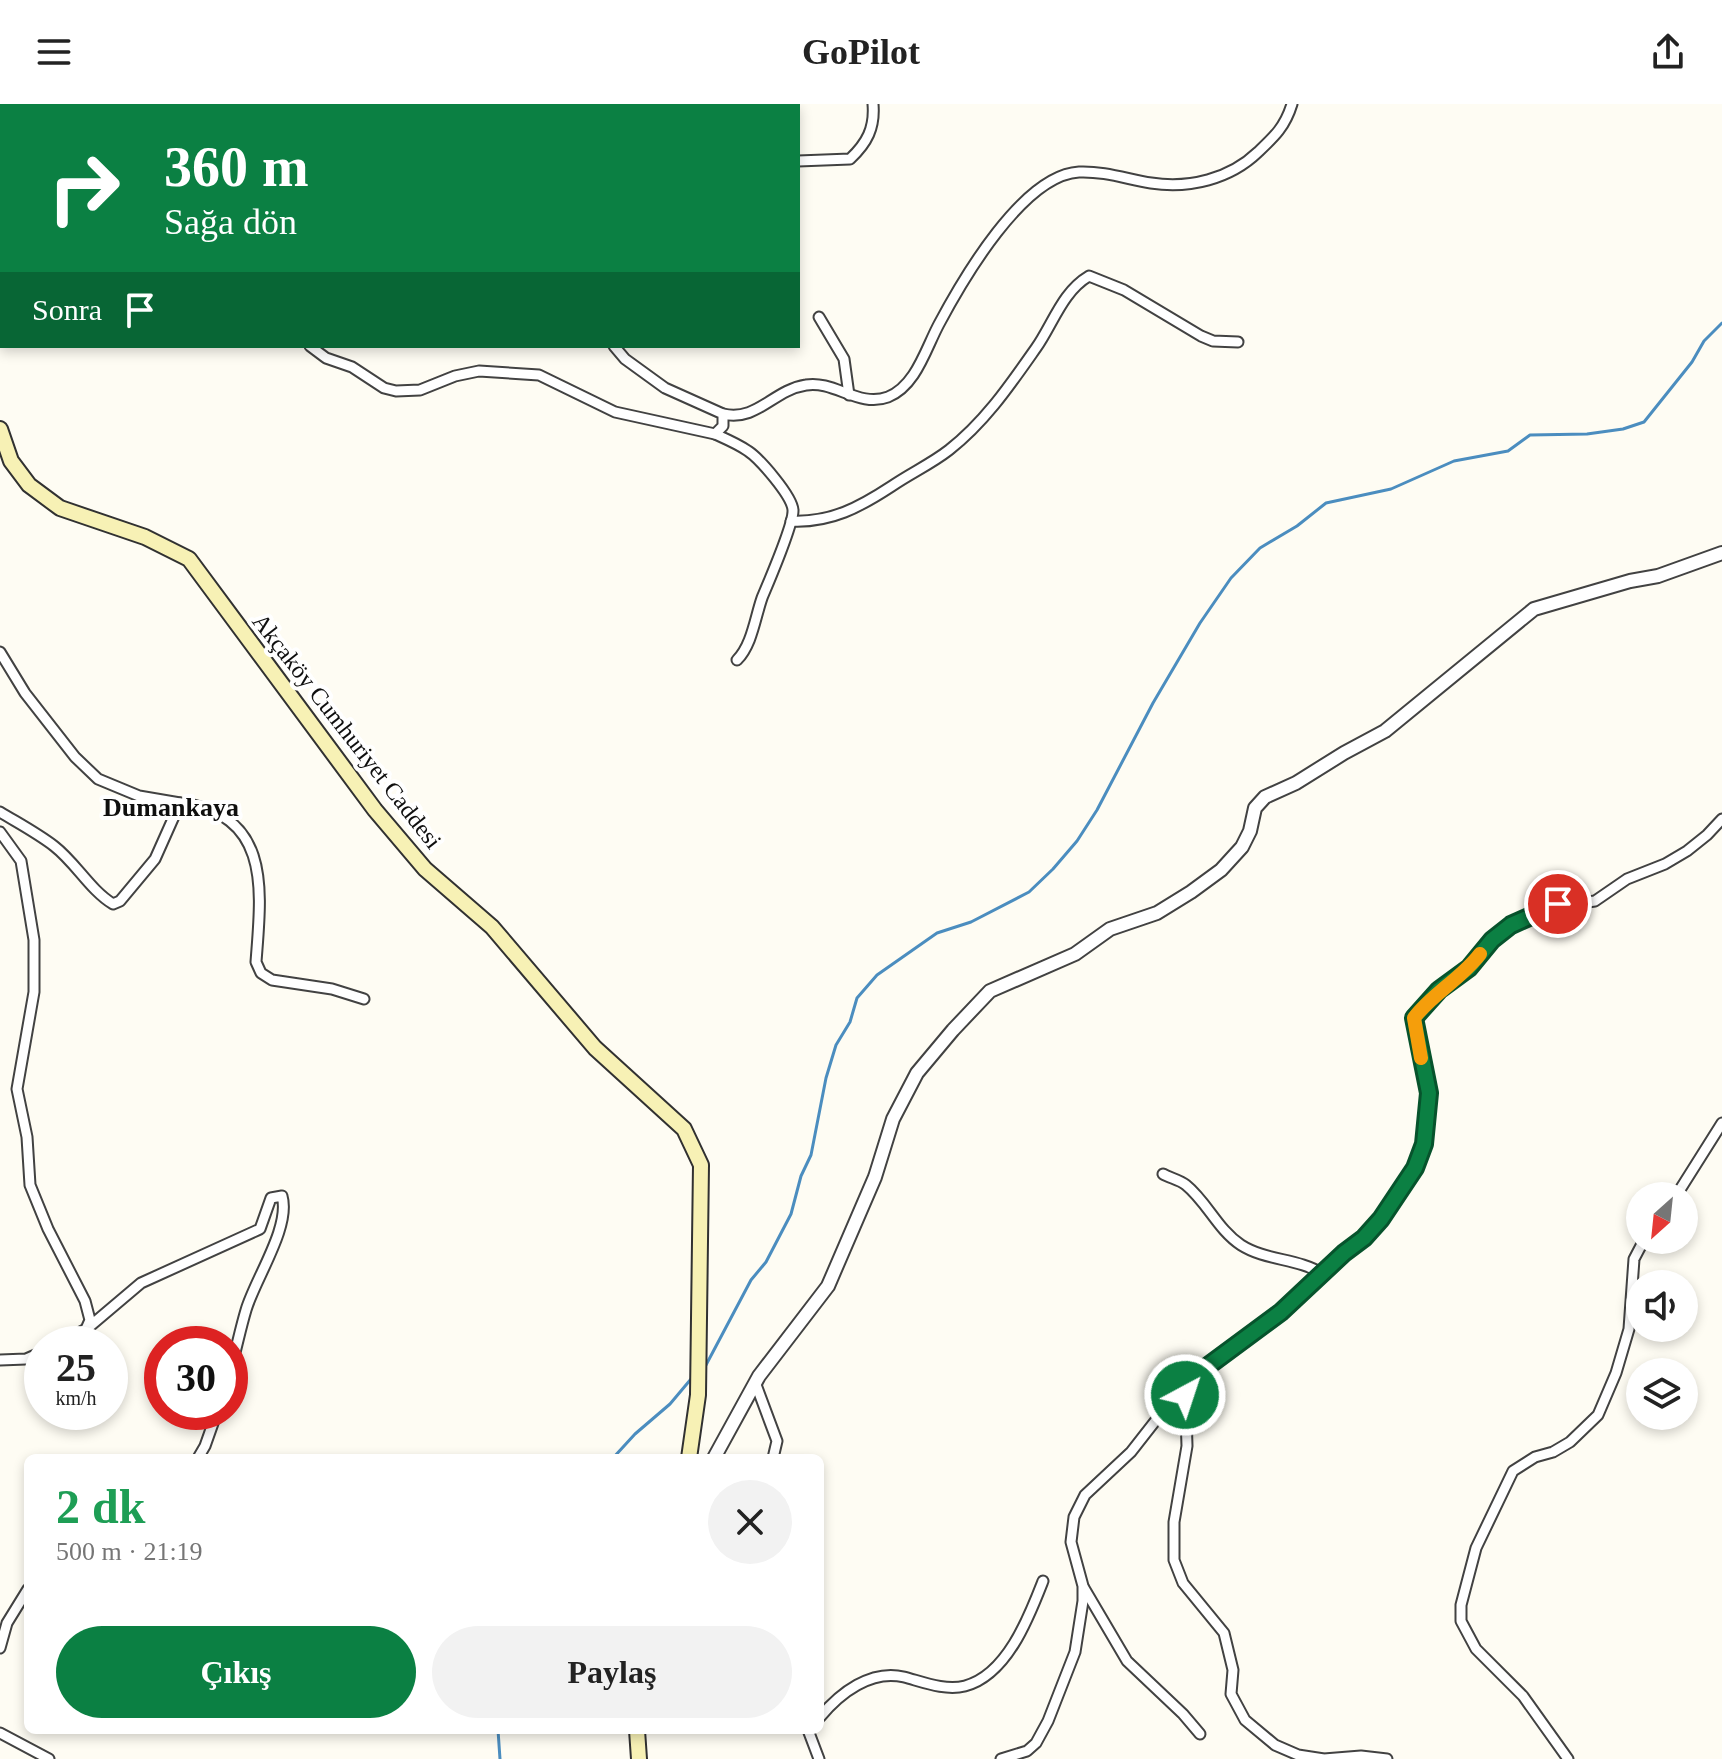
<!DOCTYPE html>
<html lang="tr">
<meta charset="utf-8">
<style>
body{margin:0;font-family:"Times New Roman",serif;background:#f2f2f2;color:#222;height:100vh;display:flex;flex-direction:column;font-size:30px;white-space:nowrap}
*{box-sizing:border-box;margin:0}
p{font-size:26px;color:#767676}
.icon{flex:none;width:44px;height:44px;fill:none;stroke:currentColor;stroke-width:2;stroke-linecap:round;stroke-linejoin:round}
.map{position:relative;flex:1;overflow:hidden}
.panel{position:absolute;left:24px;top:1350px;width:800px;height:280px;display:flex;flex-direction:column;background:#fff;border-radius:12px;box-shadow:0 4px 12px #0003}
.panel>*{flex:none}
.top-card{position:absolute;left:0px;top:0px;width:800px;height:244px;box-shadow:0 4px 12px #0003;background:#0b8043;color:#fff;overflow:hidden}
.needle{width:52px;rotate:207deg}
.buttons{position:absolute;left:1626px;top:1078px;display:grid;gap:16px}
.buttons a{display:grid;place-items:center;width:72px;height:72px;border-radius:50%;background:#fff;box-shadow:0 4px 12px #0003;font-size:40px}
.speed{position:absolute;left:24px;top:1222px;display:flex;gap:16px;font-size:40px;font-weight:700;text-align:center}
.speed>*{display:grid;place-content:center;width:104px;height:104px;border-radius:50%;background:#fff;box-shadow:0 4px 12px #0003;line-height:1}
.speed small{font-size:20px;font-weight:400}
.speed .limit{border:12px solid #d22;background:#fff;color:#111}
.pin{position:absolute;display:grid;place-items:center;width:68px;height:68px;color:#fff;margin:-34px;border:4px solid #fff;border-radius:50%;box-shadow:0 2px 8px #0007}
.me{position:absolute;width:88px;margin:-44px;rotate:40deg;stroke-linejoin:round;filter:drop-shadow(0 0 6px #0008)}
.turn{display:flex;align-items:center;gap:28px;height:168px;padding:0 32px;font-size:36px}
.turn .icon{width:104px;height:104px;stroke-width:2.5}
.turn b{display:block;font-size:56px;line-height:68px}
.then{display:flex;align-items:center;height:76px;padding:0 32px;background:#0003;gap:16px;font-size:30px}
.round{display:grid;place-items:center;flex:none;width:84px;height:84px;border-radius:42px;background:#f2f2f2}
.head{display:flex;align-items:center;justify-content:space-between;height:136px;padding:0 32px}
h1{font-size:48px;font-weight:700;line-height:60px;color:#1e9e55}
.cta{display:flex;gap:16px;margin-top:auto;padding:16px 32px}
.cta a{flex:1;height:92px;border-radius:48px;background:#0b8043;color:#fff;font-size:32px;font-weight:700;line-height:92px;text-align:center}
.cta a+a{background:#f2f2f2;color:#222}
header{display:flex;justify-content:space-between;align-items:center;height:104px;padding:0 32px;background:#fff;font-size:36px;font-weight:700}
.map>svg:first-child{display:block}
.lines{fill:none;stroke-linecap:round;stroke-linejoin:round}
.stream{stroke:#4b8dbf;stroke-width:3}
.minor-casing{stroke:#424242;stroke-width:13}
.tertiary-casing{stroke:#424242;stroke-width:16}
.secondary-casing{stroke:#313131;stroke-width:18}
.minor{stroke:#fff;stroke-width:9}
.tertiary{stroke:#fff;stroke-width:12}
.secondary{stroke:#f7f1b5;stroke-width:14}
.route-casing{stroke:#07532c;stroke-width:20}
.route{stroke:#0b8043;stroke-width:14}
.slow{stroke:#f59e0b;stroke-width:14}
.labels{text-anchor:middle;stroke-width:8;stroke-linejoin:round;paint-order:stroke}
.street-label{font-size:24px;fill:#0f0f0f;stroke:#fff}
.neighbourhood-label{font-size:26px;font-weight:bold;fill:#0f0f0f;stroke:#fff}
</style>
<header><svg class="icon" aria-label="menu" viewBox="0 0 24 24"><path d="M4 6h16M4 12h16M4 18h16"/></svg>GoPilot<svg class="icon" aria-label="share" viewBox="0 0 24 24"><path d="M12 15V3M7 8l5-5 5 5M5 13v7h14v-7"/></svg></header>
<div class="map">
<svg width="1722" height="1655" viewBox="0 0 1722 1655">
<rect width="100%" height="100%" fill="#fefcf3"/>
<g class="lines">
<g class="stream">
<path d="M706,1261l45,-85 15,-18 25,-48 10,-38 10,-21 15,-77 10,-33 14,-23 7,-24 20,-23 60,-42 34,-11 58,-30 24,-23 24,-28 20,-31 56,-107 47,-80 31,-45 29,-30 37,-22 29,-23 65,-14 63,-28 54,-10 22,-16 57,-1 36,-5 21,-7 48,-60 12,-21 18,-18"/>
<path d="M613,1354l22,-24 35,-30 21,-25"/>
<path d="M498,1626l2,29"/>
</g>
<g class="minor-casing">
<g id="minor">
<path d="M655,0l2,2"/>
<path d="M634,2l1,-2"/>
<path d="M0,12l2,1"/>
<path d="M798,57l52,-2c17,-16 25,-31 23,-55"/>
<path d="M819,213l25,42 5,36"/>
<path d="M310,242l16,12 26,9 32,21 12,3 24,-1 35,-14 24,-5 60,4 76,37 100,22 8,-8v-12l-58,-26 -40,-29 -11,-13"/>
<path d="M723,310c34,8 50,-24 83,-29 28,-5 53,23 82,12 28,-11 38,-49 51,-73 24,-45 84,-149 140,-152 25,-1 48,7 72,11 38,6 79,-4 107,-31 16,-15 27,-25 34,-48"/>
<path d="M715,330c11,5 23,10 33,17 12,8 44,45 45,59 1,14 -24,71 -31,88 -7,20 -10,47 -25,62"/>
<path d="M791,417c40,2 69,-14 101,-35 19,-13 39,-22 57,-36 36,-28 61,-65 87,-102 17,-24 26,-56 53,-72l35,14 77,46 12,5 25,1"/>
<path d="M0,548l25,41 50,64 23,22 41,17 41,7 -25,56 -35,42 -7,3c-23,-14 -37,-41 -59,-58 -17,-13 -36,-23 -54,-34"/>
<path d="M180,699c93,11 81,90 76,159l5,11 11,7 60,9 32,10"/>
<path d="M0,728l21,29 13,79v52l-17,97 10,48 3,48 18,44 37,72 5,19 -4,9 -27,15"/>
<path d="M1163,1070c7,4 17,6 23,11 21,17 32,45 55,60 25,16 57,13 82,29"/>
<path d="M1676,1092l46,-73"/>
<path d="M89,1223l52,-44 119,-54 11,-31 11,-2c9,31 -27,83 -36,114 -6,20 -10,41 -16,61"/>
<path d="M0,1256l26,-1 16,-7"/>
<path d="M755,1278l22,59 -4,17"/>
<path d="M1185,1279l2,63 -13,76v38l9,23 41,50 9,37 -2,24 14,26 30,25 23,10 26,4 37,-3 26,3"/>
<path d="M198,1354l7,-12 12,-34"/>
<path d="M1084,1484l43,73 56,53 17,20"/>
<path d="M0,1544l7,-25 21,-34"/>
<path d="M820,1613c20,-24 51,-48 84,-40 19,5 41,14 61,9 42,-11 64,-69 78,-105"/>
<path d="M808,1626l11,29"/>
<path d="M0,1629l49,26"/>
<path d="M1001,1655l26,-8 9,-8 12,-22 27,-69 8,-51v-15l-12,-44 3,-25 11,-22 46,-43 54,-69 96,-71 63,-59 20,-15 17,-19 34,-51 9,-24 5,-51 -15,-75 25,-28 30,-22 23,-28 19,-15 34,-17 50,-7 32,-22 38,-15 22,-13 20,-16 15,-16"/>
<path d="M1568,1655l-45,-63 -47,-47 -15,-28v-16l15,-57 37,-77 22,-14 18,-5 17,-10 28,-27 18,-42 13,-44 5,-70 10,-19"/>
</g>
</g>
<g class="tertiary-casing">
<path id="tertiary" d="M714,1354l45,-82 69,-90 47,-109 18,-58 24,-46 36,-43 37,-39 85,-37 35,-25 47,-16 34,-21 30,-22 21,-23 8,-16 5,-23 10,-11 31,-14 48,-30 41,-22 149,-122 96,-28 28,-5 64,-23"/>
</g>
<g class="secondary-casing">
<g id="secondary">
<path d="M0,325l11,32 18,24 31,23 85,29 44,22 186,251 50,59 67,58 103,121 89,81 17,36 -3,230 -9,63"/>
<path d="M637,1626l2,29"/>
</g>
</g>
<use href="#minor" class="minor"/>
<use href="#tertiary" class="tertiary"/>
<use href="#secondary" class="secondary"/>
</g>
<g class="lines">
<g class="route-casing">
<path id="route" d="M1185,1291v-12l96,-71 63,-59 20,-15 17,-19 34,-51 9,-24 5,-51 -15,-75 25,-28 30,-22 23,-28 19,-15 47,-21"/>
</g>
<use href="#route" class="route"/>
<path class="slow" d="M1421,954l-7,-40c19,-25 47,-39 66,-64"/>
</g>
<g class="labels">
<g class="street-label">
<text transform="translate(347 627) rotate(52)" y="8">Akçaköy Cumhuriyet Caddesi</text>
</g>
<g class="neighbourhood-label">
<text x="171" y="712">Dumankaya</text>
</g>
</g>
</svg>
<div class="buttons">
<a><svg class="needle" viewBox="-14 -14 28 28"><path d="M0-13l5 13h-10z" fill="#e53935"/><path d="M0 13l5-13h-10z" fill="#767676"/></svg></a>
<a><svg class="icon" aria-label="sound" viewBox="0 0 24 24"><path d="M4 9h4l5-4v14l-5-4H4zM17 9q2 3 0 6"/></svg></a>
<a><svg class="icon" aria-label="layers" viewBox="0 0 24 24"><path d="M12 4l9 5-9 5-9-5zM3 14l9 5 9-5"/></svg></a>
</div>
<div class="speed"><div>25<small>km/h</small></div><div class="limit">30</div></div>
<div class="pin" style="left:1558px;top:800px;background:#d93025"><svg class="icon" aria-label="arrive" viewBox="0 0 24 24"><path d="M6 21V4h12l-3 4 3 4H6"/></svg></div>
<svg class="me" style="left:1185px;top:1291px" viewBox="-20 -20 40 40"><circle r="17" fill="#0b8043" stroke="#fff" stroke-width="3"/><path d="M0-11L8 9 0 5-8 9z" fill="#fff"/></svg>
<div class="top-card">
<div class="turn"><svg class="icon" aria-label="right" viewBox="0 0 24 24"><path d="M7 20v-9h11M14 6l5 5-5 5"/></svg><div><b>360 m</b>Sağa dön</div></div>
<div class="then">Sonra<svg class="icon" aria-label="arrive" viewBox="0 0 24 24"><path d="M6 21V4h12l-3 4 3 4H6"/></svg></div>
</div>
<section class="panel">
<div class="head"><div><h1>2 dk</h1><p>500 m · 21:19</p></div><a class="round"><svg class="icon" aria-label="close" viewBox="0 0 24 24"><path d="M6 6l12 12M18 6L6 18"/></svg></a></div>
<div class="cta"><a>Çıkış</a><a>Paylaş</a></div>
</section>
</div>
